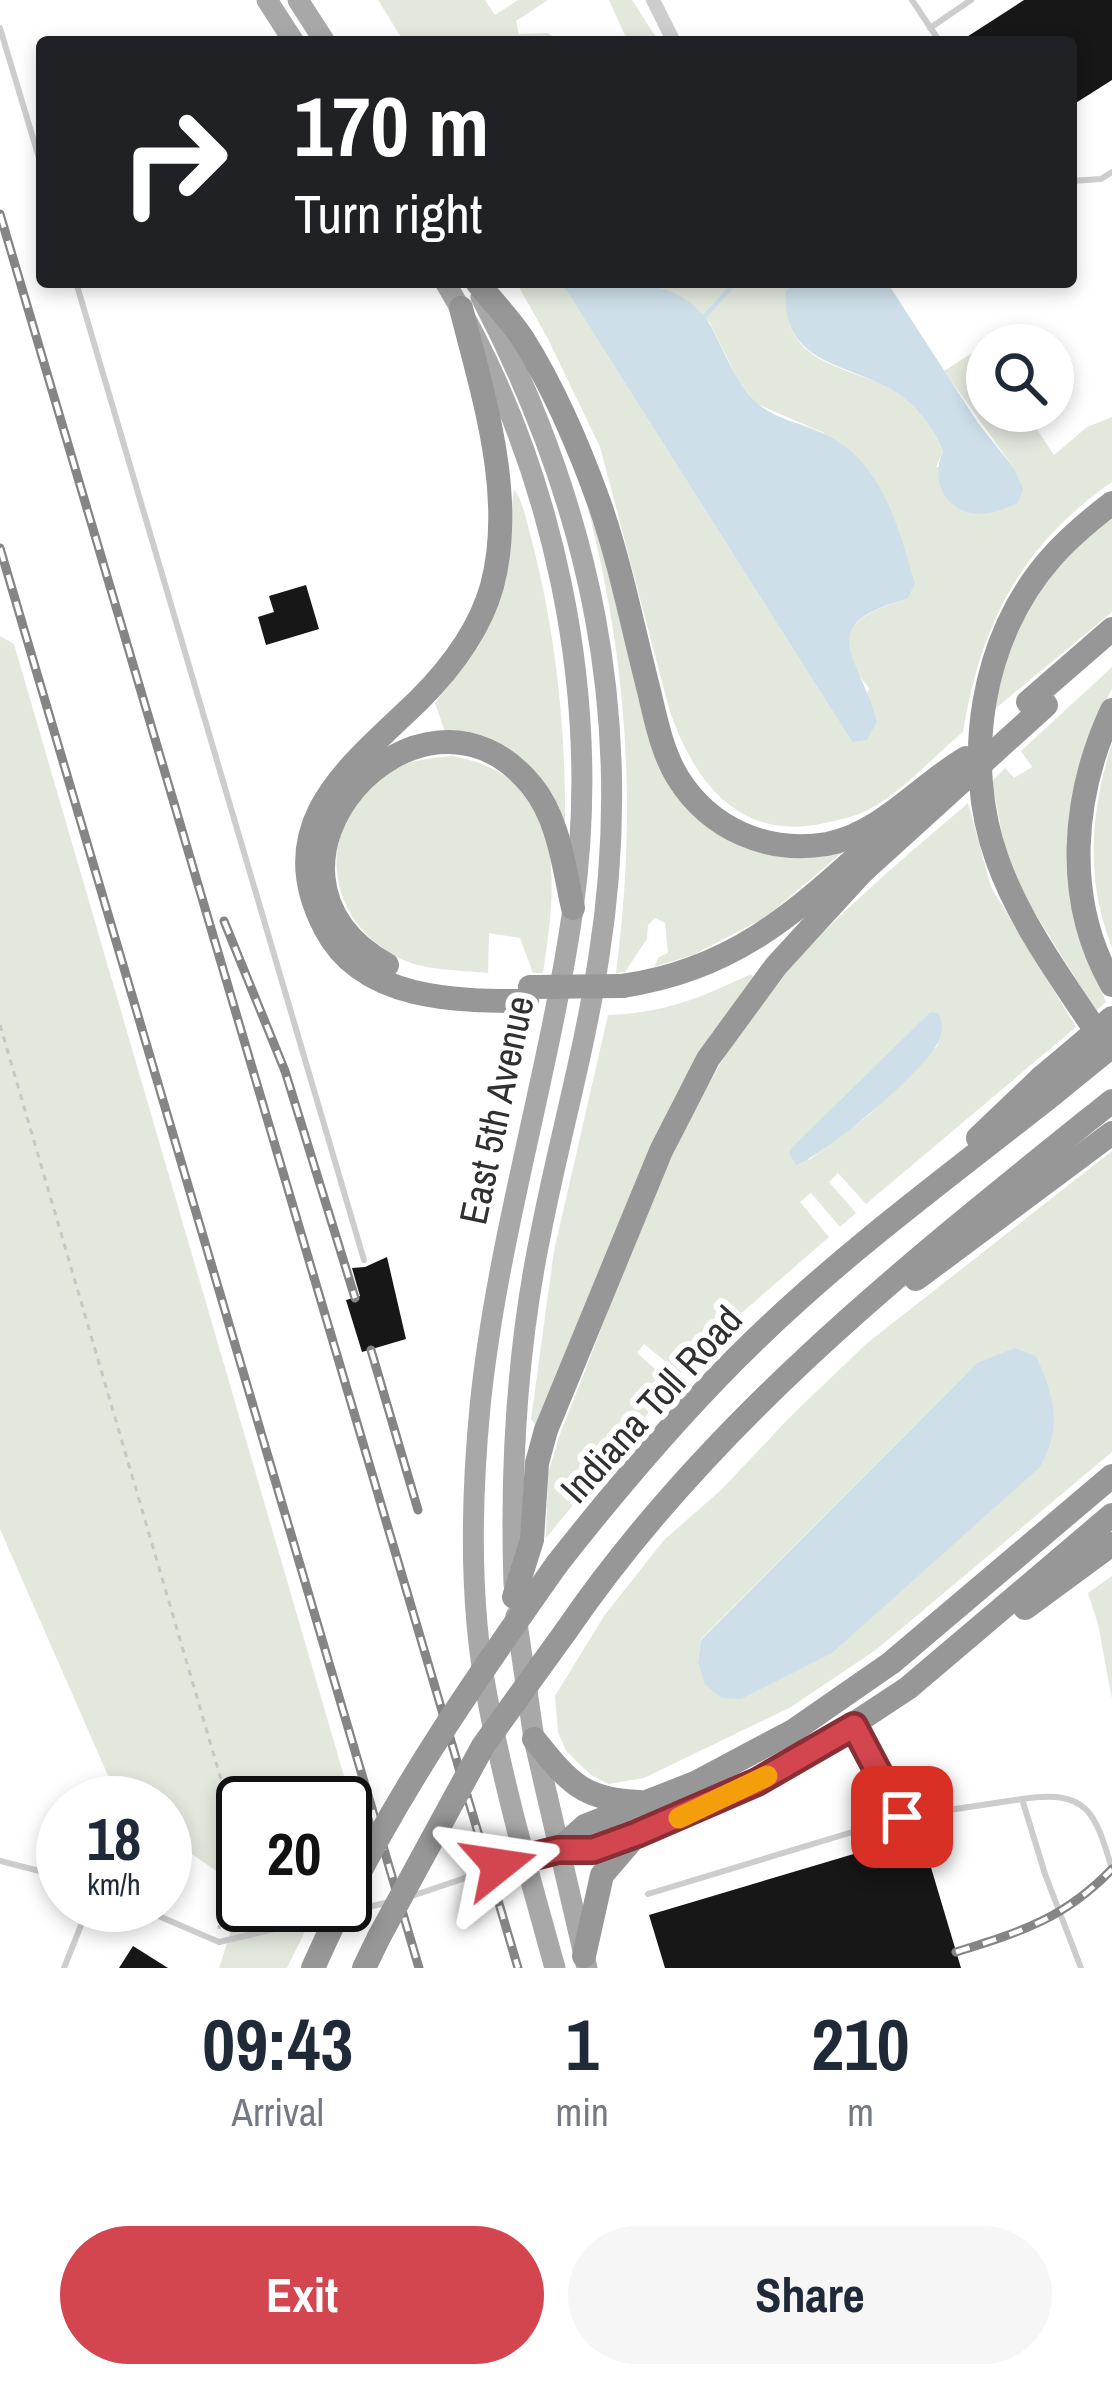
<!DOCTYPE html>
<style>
body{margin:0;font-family:"Archivo Narrow",sans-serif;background:#f6f6f7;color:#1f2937;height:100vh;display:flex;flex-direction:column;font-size:45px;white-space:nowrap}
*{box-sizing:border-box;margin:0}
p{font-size:39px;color:#747a83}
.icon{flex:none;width:66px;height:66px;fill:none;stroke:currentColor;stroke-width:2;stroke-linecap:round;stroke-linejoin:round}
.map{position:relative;height:1968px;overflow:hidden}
.side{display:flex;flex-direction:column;background:#fff;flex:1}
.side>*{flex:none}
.top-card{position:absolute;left:36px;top:36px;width:1041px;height:252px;border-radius:12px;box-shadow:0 6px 18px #0003;background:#202124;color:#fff;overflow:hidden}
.controls{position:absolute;left:966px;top:324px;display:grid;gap:24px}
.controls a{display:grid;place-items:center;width:108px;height:108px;border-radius:50%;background:#fff;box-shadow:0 6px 18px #0003;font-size:60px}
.speed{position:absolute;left:36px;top:1776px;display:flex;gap:24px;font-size:60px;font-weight:700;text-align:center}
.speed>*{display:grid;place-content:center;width:156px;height:156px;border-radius:50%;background:#fff;box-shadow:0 6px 18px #0003;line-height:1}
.speed small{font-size:30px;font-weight:400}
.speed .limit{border:6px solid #111;border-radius:18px;background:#fff;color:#111}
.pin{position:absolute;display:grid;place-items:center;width:102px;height:102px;color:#fff;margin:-51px;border-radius:24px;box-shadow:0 6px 18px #0006}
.me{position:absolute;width:132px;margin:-66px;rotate:75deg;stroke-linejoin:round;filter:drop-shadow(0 0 9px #0008)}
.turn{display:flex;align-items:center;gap:42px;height:252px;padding:0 60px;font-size:54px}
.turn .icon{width:156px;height:156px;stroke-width:2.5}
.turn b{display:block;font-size:84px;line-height:102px}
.eta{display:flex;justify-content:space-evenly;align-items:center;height:204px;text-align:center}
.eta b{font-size:72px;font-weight:800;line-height:84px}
.button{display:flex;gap:24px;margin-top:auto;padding:24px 60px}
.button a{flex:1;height:138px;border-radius:72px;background:#d34650;color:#fff;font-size:48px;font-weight:800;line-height:138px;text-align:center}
.button a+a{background:#f6f6f7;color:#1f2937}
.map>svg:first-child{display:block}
.green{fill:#e3e8dd;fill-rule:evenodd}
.water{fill:#cedfe9}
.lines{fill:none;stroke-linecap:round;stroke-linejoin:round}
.stream{stroke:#cedfe9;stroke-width:4.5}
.building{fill:#171717}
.path{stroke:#c7c7c7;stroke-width:3;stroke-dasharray:6 6;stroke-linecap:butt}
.lane{stroke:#cdcdcd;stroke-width:6}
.street{stroke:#cdcdcd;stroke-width:14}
.primary{stroke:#a8a8a8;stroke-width:21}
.highway{stroke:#979797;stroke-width:24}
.rail-casing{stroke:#858585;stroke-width:9}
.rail{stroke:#fff;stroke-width:4.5;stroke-dasharray:14;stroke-linecap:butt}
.highway-bridge{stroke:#979797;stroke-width:24}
.route-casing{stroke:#892e34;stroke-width:30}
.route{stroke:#d34650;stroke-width:21}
.slow{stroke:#f59e0b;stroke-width:21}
.labels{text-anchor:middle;stroke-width:12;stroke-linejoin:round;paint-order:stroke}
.street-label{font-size:39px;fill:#303030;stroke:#fff}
</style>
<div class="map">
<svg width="1112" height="1968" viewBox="0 0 1112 1968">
<rect width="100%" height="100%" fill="#fff"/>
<g class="green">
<path d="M378,0h107l10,15 23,-15h30l-32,21 3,13 28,-1 18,9h-161z"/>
<path d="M609,0h23l27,42h-31z"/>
<path d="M516,282h45l291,460 17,-54c-7,-9 -19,-22 -21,-34 -9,-34 34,-48 59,-55l-83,-166 -67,-29 -19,-24 -28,-57 -21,-20 -42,-21h152l-13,8c2,11 1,28 5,38 14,37 66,43 97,59 25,13 45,39 55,64l-7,16h77l-69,-96 39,-25 4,5v60h38l29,44 33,-28 25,-10v65c-92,64 -131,142 -149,250 -28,23 -62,61 -93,77 -13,7 -30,11 -45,14 -84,19 -129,-38 -155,-111l-70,-265 -53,-110z"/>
<path d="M577,468l29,81 46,182 57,92 136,27 -79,67 -73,38 -39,12 5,-10 9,-4 -3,-30 -10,-5 -7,7 -1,14 -22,33 -9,1c23,-177 10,-334 -39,-505z"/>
<path d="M514,489c10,14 13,35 18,52 24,93 34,188 33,285 -23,-57 -58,-88 -120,-94l-10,-29 43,-56 22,-47z"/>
<path d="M1112,511v101l-122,101 22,-78 39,-62z"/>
<path d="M0,636l14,8 344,1180 -13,27v-48h-102v86l-78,-53v-33h-45l-120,-274z"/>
<path d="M1112,667v22l-14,27 -17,223 25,63 -10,9 -73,-117 -16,-35 -15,-78 13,-13 9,10 18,-11 -11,-16z"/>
<path d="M1112,743v205c-27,-70 -22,-135 0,-205z"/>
<path d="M453,756c116,22 104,126 90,217h-10l-13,-35 -31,-5 -1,40c-29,-3 -65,-2 -91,-16 -63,-34 -81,-107 -34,-162 6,-7 12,-16 19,-20 20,-14 47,-17 71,-19z"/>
<path d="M968,803l23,84 85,140 -210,177 -28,-31 -9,9 27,31 -16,14 -29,-34 -11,9 29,35 -100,87 -48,50 -37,-30 -7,9 35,31 -126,154 2,-65 12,-39c57,-140 116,-326 210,-443 57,-69 130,-130 198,-188zM930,1012l8,33 -68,69 -61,46 -15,-15z"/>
<path d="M751,974l3,4 -43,57 -175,391 -5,-7 23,-168 54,-236c57,-2 92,-17 143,-41z"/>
<path d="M1112,1151v301l-235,197 -86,58 -147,71 -35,6 -18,-9 -25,-24 -8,-19 -3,-36 49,-80 60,-76 57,-50 70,-74 75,-72zM977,1363l-279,298 3,-22z"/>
<path d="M1112,1576v123l-14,-75 -10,-31z"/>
<path d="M243,1894v11h75l-31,63h-68z"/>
</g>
<g class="water">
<path d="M561,282c51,0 122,-8 151,46 13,25 22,51 42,72 17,18 44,22 66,32 62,26 78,94 95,152l-8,15c-97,26 -46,59 -30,123l-10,18 -15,2z"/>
<path d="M799,282h88l91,141 35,44 10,22 -5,14c-12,5 -25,11 -38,11 -36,-1 -50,-34 -37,-63 -10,-25 -30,-51 -56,-64 -48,-25 -106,-26 -101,-97z"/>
<path d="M930,1012l8,1c5,10 5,17 1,27 -10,28 -114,115 -143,125l-7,-12 5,-8z"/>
<path d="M1015,1348l21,8c18,40 27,71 4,111l-208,186 -91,46 -19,-1 -17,-13 -7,-24 3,-21 276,-277z"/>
</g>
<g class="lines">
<g class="stream">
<path d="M786,282l5,5"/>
<path d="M704,317l32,-35"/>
</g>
</g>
<g class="building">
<path d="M1024,0h88v80l-41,26v-64h-112z"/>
<path d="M306,585l13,44 -53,16 -8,-28 16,-5 -5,-16z"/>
<path d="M387,1257l19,82 -44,13 -16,-52 14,-4 -8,-28 13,-1z"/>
<path d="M921,1834l40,134h-296l-16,-53z"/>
<path d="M133,1946l35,22h-49z"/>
</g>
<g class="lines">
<path class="path" d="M0,1025l232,792 4,36 -14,41 -3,35"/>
<g class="lane">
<path d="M912,0l28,42"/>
<path d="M0,28l42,140"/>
<path d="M930,28l41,-28"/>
<path d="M1071,181l30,-2 11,-7"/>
<path d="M76,282l288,978"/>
<path d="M855,1729l47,88 120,-18 23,75 36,94"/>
<path d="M1022,1799c66,-10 73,13 90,70"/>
<path d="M0,1861l63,16"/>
<path d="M648,1894l254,-77"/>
<path d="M409,1897l112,-38"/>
<path d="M133,1905l86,37 107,-25"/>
<path d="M350,1911l40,-9"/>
<path d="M64,1968l25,-63"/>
</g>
<path class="street" d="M653,0l21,42"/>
<g class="primary">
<path d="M267,0l27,42"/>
<path d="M298,0l27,42"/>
<path d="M445,282c110,185 158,413 128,627 -24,167 -76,329 -93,498 -9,94 -11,196 7,289 17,92 43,182 68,272"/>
<path d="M481,297c110,210 155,423 118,659 -14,93 -40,184 -58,276 -24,116 -31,235 -27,353"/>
<path d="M516,1616l18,123 53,229"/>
</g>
<g class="highway">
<path d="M477,282c15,19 33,37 46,57 32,51 57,110 77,166 21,61 33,124 49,186 7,29 13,61 29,87 32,51 89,76 149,66 54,-10 93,-59 139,-86"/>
<path d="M461,308c22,88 55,187 31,278 -12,43 -41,82 -73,114 -67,65 -149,123 -94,228 37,73 132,73 202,73"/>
<path d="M1028,702l84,-73"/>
<path d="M1112,710c-40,86 -49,189 0,275"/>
<path d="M387,965c-167,-95 33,-317 145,-179 27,33 32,82 41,122"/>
<path d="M622,986c119,-17 181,-81 267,-158"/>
<path d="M1108,1049c-39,-60 -87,-122 -111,-190 -35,-98 -16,-222 54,-301 18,-21 39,-38 61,-55"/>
<path d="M978,1138l63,-60"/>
<path d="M916,1279l196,-146"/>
<path d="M557,1564c62,-79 127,-156 200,-226 92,-89 196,-165 296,-244"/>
<path d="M514,1597l18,-57 5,-77 9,-33 115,-279 47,-92 68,-93 87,-95"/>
<path d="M1025,1608l87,-64"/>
<path d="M566,1631c145,-212 348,-371 546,-530"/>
<path d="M534,1739c34,42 48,61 105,63"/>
<path d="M558,1850l27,-24 110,-43 98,-52 98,-68 221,-187"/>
<path d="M525,1858l33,-8 35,-1 44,-15 57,-22 114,-58 100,-66 204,-173"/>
<path d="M584,1956l18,-81 30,-35"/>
<path d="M313,1968l16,-35"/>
<path d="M364,1968l15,-31"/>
</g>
<g class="rail-casing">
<g id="rail">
<path d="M0,214l518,1754"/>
<path d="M0,548l419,1420"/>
<path d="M224,921l61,150 70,227"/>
<path d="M371,1350l47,160"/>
<path d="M956,1952c64,-20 108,-33 156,-83"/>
</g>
</g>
<use href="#rail" class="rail"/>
<g class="highway-bridge">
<path d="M863,871l183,-166"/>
<path d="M530,987l92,-1"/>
<path d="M1041,1078l71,-60"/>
<path d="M1053,1094l59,-48"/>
<path d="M345,1901c60,-121 135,-228 212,-337"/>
<path d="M329,1933l14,-28"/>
<path d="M379,1937l104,-191 83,-115"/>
</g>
</g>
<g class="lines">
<g class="route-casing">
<path id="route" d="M499,1865l59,-15h35l44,-16 120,-52 97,-56 48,91"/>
</g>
<use href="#route" class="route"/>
<path class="slow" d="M679,1818l88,-42"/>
</g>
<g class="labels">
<g class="street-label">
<text transform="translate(496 1110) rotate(-78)" y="14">East 5th Avenue</text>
<text transform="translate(651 1404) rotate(-48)" y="14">Indiana Toll Road</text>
</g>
</g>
</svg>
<div class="controls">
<a><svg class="icon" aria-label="search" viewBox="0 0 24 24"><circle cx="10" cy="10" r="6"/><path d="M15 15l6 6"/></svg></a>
</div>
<div class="speed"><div>18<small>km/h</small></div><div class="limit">20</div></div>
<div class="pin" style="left:902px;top:1817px;background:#d93025"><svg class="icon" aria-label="arrive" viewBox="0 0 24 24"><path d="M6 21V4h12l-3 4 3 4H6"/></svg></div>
<svg class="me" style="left:499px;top:1865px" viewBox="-20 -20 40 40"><path d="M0-17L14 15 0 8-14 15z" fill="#d34650" stroke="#fff" stroke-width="4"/></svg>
<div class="top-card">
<div class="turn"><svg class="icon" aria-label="right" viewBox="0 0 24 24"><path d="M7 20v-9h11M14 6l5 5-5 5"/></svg><div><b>170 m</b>Turn right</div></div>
</div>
</div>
<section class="side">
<div class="eta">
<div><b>09:43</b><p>Arrival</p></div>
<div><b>1</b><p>min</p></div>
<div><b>210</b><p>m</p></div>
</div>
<div class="button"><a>Exit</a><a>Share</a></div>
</section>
